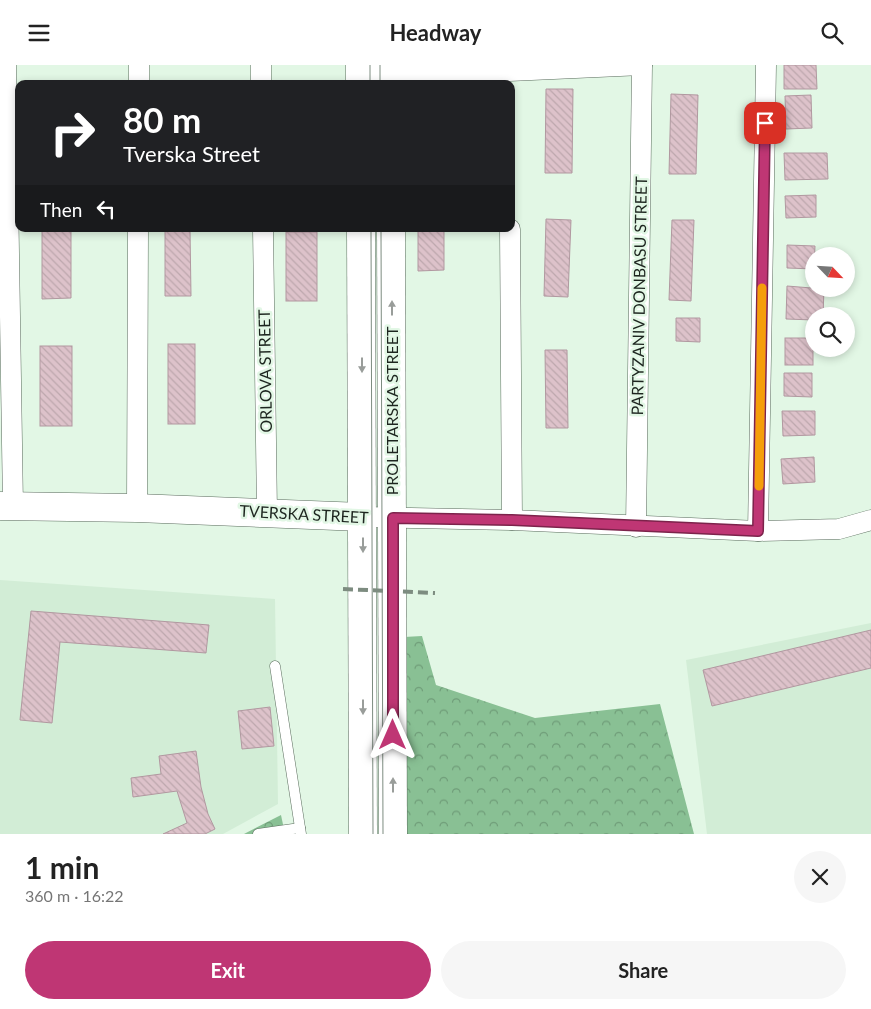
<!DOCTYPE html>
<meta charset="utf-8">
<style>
body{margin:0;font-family:Lato,sans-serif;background:#f6f6f6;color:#222;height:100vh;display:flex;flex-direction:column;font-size:19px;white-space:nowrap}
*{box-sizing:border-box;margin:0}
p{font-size:16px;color:#767676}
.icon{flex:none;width:28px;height:28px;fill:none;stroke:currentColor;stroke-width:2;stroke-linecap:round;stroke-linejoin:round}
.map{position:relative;height:769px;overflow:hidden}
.panel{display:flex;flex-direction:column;background:#fff;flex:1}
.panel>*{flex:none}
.banner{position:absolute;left:15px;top:15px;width:500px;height:152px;border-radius:10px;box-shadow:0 2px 8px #0003;background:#202124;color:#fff;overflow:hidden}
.needle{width:32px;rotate:115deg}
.fabs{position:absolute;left:805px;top:182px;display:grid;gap:10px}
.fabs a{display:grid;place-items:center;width:50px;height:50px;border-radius:50%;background:#fff;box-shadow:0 2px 8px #0003;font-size:25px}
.pin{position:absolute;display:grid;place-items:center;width:42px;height:42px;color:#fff;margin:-21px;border-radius:10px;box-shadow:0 2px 8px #0006}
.me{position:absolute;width:55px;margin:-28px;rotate:0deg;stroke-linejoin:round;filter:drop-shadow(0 0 4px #0008)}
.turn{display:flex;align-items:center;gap:18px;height:105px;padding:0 25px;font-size:22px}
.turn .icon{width:65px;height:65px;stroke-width:2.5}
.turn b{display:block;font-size:35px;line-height:42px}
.then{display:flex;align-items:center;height:48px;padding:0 25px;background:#0003;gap:10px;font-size:19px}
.round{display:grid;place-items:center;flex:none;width:52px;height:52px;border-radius:26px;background:#f6f6f6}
.headline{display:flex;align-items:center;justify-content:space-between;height:85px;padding:0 25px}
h1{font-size:30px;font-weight:700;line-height:38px}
.button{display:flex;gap:10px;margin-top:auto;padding:10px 25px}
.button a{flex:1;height:58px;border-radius:30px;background:#bf3674;color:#fff;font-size:20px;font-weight:700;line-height:58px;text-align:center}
.button a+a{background:#f6f6f6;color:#222}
header{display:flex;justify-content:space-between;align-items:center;height:65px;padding:0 25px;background:#fff;font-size:22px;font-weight:700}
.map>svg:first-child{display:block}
.built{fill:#d2edd6}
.forest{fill:url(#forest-crowns)}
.building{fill:url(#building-back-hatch);stroke:#b198a0}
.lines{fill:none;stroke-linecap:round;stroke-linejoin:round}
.lane-casing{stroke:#5a6c5d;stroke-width:11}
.street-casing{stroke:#5a6c5d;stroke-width:21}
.secondary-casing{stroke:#5a6c5d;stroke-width:29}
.lane{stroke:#fff;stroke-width:10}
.street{stroke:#fff;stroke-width:20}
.secondary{stroke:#fff;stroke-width:28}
.tram{stroke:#7d8c80;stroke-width:1}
.rail{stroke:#7d8c80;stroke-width:4;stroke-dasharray:10 5;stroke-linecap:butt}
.oneway{fill:#999d9a}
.route-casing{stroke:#7c234b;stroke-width:12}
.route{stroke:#bf3674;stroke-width:9}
.slow{stroke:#f59e0b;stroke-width:9}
.labels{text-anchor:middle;stroke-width:5;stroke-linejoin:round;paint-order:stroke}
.street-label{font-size:16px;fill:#1d251f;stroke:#e2f7e5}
</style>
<header><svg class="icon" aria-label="menu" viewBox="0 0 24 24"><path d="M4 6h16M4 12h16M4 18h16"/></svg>Headway<svg class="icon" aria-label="search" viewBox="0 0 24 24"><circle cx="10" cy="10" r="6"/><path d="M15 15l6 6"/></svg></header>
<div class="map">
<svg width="871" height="769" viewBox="0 0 871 769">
<defs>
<pattern id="forest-crowns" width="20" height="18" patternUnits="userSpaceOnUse" patternTransform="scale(1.25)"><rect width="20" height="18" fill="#89c094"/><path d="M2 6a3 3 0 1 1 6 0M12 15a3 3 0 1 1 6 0" fill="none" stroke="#6f9c78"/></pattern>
<pattern id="building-back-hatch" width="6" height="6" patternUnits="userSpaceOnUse" patternTransform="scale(1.25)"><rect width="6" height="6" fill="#ddc2ca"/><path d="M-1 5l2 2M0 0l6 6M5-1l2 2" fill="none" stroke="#bda7ad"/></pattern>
</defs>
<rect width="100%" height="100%" fill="#e2f7e5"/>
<g class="built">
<path d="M0,515l275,19 3,205 -55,30h-223z"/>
<path d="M871,558v211h-164l-21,-174z"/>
</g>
<g class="forest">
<path d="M422,571l14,49 99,33 125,-14 34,130h-291l1,-197z"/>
<path d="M281,750l4,19h-41z"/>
</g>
<g class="building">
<path d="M784,0h32l1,24h-33z"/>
<path d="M546,24h27l-1,84h-27z"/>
<path d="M671,29l27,1 -2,79h-27z"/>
<path d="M811,30l1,33 -26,1 -1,-33z"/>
<path d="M784,88h43l1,26 -43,1z"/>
<path d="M816,130v22l-30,1 -1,-22z"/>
<path d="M546,154l25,1 -3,77 -24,-1z"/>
<path d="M672,155h22l-3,81 -22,-1z"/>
<path d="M42,164h29v69l-29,1z"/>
<path d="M165,164h25l1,67h-26z"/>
<path d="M418,164h26v41l-26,1z"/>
<rect x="286" y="167" width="31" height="69"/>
<path d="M787,180l28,1 -1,23 -27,-1z"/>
<path d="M787,221l37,3 -1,27h-9v4l-28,-1z"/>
<path d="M676,253h24v24l-24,-1z"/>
<rect x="785" y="273" width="28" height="27"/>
<rect x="168" y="279" width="27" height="80"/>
<rect x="40" y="281" width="32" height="80"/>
<path d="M545,285h22l1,78h-22z"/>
<path d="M784,308h28v24l-28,-1z"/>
<path d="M782,346h33v24l-32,1z"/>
<path d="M814,392l1,25 -32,2 -2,-25z"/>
<path d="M31,546l178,14 -3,28 -146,-11 -8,81 -32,-3z"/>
<path d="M871,565v38l-159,38 -9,-36z"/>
<path d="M270,642l4,39 -32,3 -4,-38z"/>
<path d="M196,686l5,36 7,27 7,15 -10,5h-42l24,-11 -10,-32 -44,6 -2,-19 30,-4 -2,-18z"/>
</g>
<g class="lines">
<g class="lane-casing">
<g id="lane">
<path d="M275,601l26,168"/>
<path d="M258,769l42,-6"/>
</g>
</g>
<g class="street-casing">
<g id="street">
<path d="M6,0l7,441"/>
<path d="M261,0v19"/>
<path d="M360,8l149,-2 133,-6"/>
<path d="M139,19v-19"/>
<path d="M263,164l4,283"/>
<path d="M510,164l2,291"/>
<path d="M137,443l1,-279"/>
<path d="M362,452l150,3 246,11 81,-2 32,-9"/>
<path d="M636,462l6,-462"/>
<path d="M758,466l8,-466"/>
</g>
</g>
<g class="secondary-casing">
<g id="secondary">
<path d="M360,0v19"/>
<path d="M390,0v19"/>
<path d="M361,164l2,605"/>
<path d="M391,164l2,605"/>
<path d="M0,441l137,2 225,9"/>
</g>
</g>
<use href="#lane" class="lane"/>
<use href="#street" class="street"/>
<use href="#secondary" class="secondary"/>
<g class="tram">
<path d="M370,0v19"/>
<path d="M380,0v19"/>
<path d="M371,164l2,605"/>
<path d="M381,164l2,605"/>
</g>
<path class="rail" d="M343,524l92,4"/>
</g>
<defs><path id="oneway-solid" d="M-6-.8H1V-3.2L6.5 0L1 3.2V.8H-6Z" transform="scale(1.25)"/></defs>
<g class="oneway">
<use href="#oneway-solid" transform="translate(392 243) rotate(-90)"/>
<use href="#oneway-solid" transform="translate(362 300) rotate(90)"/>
<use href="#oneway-solid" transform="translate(363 480) rotate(90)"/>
<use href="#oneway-solid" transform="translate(363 642) rotate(90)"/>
<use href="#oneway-solid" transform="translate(393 720) rotate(-90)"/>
</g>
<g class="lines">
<g class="route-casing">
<path id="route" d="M393,670v-217l119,2 246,11 7,-408"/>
</g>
<use href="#route" class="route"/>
<path class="slow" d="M759,421l3,-198"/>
</g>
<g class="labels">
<g class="street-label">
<text transform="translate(639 231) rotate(-89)" y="6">PARTYZANIV DONBASU STREET</text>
<text transform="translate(265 306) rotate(-91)" y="6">ORLOVA STREET</text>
<text transform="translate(392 346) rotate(-90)" y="6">PROLETARSKA STREET</text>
<text transform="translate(304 449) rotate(3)" y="6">TVERSKA STREET</text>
</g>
</g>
</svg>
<div class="fabs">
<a><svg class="needle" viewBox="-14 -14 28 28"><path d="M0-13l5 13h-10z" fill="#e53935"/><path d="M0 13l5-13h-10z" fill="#767676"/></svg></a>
<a><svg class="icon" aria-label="search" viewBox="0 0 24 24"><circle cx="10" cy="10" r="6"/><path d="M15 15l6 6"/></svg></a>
</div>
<div class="pin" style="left:765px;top:58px;background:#d93025"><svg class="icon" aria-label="arrive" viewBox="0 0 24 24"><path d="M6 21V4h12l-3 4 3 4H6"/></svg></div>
<svg class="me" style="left:393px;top:670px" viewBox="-20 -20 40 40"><path d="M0-17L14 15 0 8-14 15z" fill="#bf3674" stroke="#fff" stroke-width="4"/></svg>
<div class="banner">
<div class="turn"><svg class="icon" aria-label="right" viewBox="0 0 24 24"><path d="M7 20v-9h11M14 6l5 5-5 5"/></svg><div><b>80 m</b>Tverska Street</div></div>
<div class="then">Then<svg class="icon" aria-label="left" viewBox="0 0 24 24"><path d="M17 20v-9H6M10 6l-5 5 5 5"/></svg></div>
</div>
</div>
<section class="panel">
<div class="headline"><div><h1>1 min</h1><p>360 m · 16:22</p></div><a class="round"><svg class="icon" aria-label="close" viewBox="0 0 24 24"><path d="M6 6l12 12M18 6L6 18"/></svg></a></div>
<div class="button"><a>Exit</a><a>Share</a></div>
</section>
